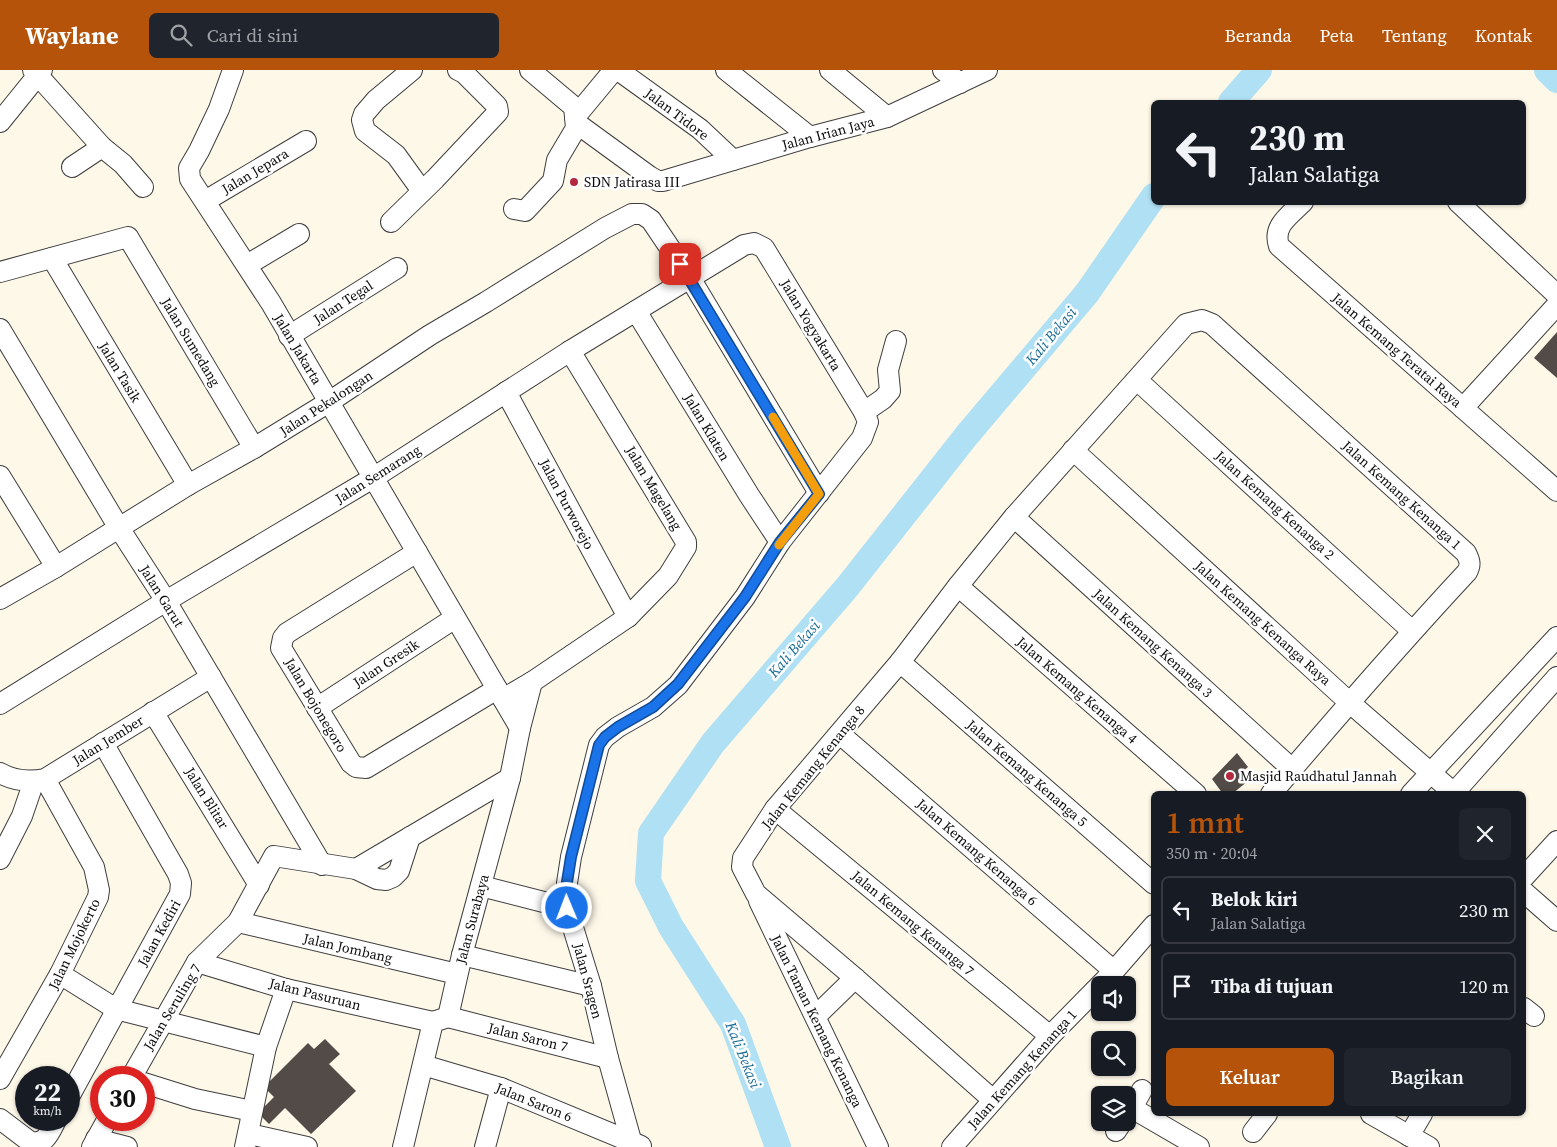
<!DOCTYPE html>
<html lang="id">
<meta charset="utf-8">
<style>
body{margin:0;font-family:"Source Serif 4",serif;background:#20242c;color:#f1f3f6;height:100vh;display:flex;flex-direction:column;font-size:19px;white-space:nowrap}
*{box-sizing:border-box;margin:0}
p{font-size:16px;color:#9ea1a6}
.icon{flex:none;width:28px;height:28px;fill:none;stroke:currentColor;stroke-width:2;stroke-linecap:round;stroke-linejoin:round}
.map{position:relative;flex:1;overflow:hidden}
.side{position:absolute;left:1151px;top:721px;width:375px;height:325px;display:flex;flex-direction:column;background:#171b24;border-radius:8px;box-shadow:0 1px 4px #0004}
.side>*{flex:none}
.guide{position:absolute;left:1151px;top:30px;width:375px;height:105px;border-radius:8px;box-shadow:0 1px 4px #0004;background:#171b24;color:#f1f3f6;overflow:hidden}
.controls{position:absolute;left:1091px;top:906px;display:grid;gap:10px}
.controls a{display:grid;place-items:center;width:45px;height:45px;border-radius:8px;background:#171b24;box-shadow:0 1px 4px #0004;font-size:25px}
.speed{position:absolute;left:15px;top:996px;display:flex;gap:10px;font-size:25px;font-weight:700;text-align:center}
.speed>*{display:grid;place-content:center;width:65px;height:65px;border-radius:50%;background:#171b24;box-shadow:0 1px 4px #0004;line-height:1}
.speed small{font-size:12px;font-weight:400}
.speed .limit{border:8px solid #d22;background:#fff;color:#111}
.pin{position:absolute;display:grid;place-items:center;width:42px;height:42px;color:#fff;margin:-21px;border-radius:10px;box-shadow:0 2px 8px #0006}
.me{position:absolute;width:55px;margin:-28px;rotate:359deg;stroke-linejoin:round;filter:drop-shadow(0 0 4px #0008)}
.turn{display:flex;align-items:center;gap:18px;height:105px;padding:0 15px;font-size:22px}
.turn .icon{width:65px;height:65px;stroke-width:2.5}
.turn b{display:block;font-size:35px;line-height:42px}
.round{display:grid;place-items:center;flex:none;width:52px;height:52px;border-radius:8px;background:#20242c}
.headline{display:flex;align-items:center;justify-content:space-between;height:85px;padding:0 15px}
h1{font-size:30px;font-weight:600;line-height:38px;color:#b45309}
.primary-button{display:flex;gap:10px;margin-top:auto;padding:10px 15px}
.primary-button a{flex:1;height:58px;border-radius:8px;background:#b45309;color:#fff;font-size:20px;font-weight:600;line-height:58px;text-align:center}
.primary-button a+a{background:#20242c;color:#f1f3f6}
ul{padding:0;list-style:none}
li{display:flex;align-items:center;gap:15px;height:68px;margin:0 10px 8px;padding:0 5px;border:2px solid #363941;border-radius:8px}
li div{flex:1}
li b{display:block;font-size:19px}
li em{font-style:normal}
header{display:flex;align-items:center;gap:30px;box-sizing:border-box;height:70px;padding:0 25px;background:#b45309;color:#fff}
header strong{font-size:24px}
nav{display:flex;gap:28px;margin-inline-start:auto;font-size:18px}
.search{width:350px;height:45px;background:#20242c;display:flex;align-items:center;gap:12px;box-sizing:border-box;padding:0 18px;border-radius:8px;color:#9ea1a6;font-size:19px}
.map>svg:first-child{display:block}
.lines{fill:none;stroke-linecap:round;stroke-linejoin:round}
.river{stroke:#b0e0f3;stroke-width:26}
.building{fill:#534b48}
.minor-casing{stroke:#3e3e3e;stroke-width:22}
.minor{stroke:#fff;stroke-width:20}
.route-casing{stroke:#114b97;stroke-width:12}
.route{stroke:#1a73e8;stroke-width:9}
.slow{stroke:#f59e0b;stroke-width:9}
.poi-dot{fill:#b4293d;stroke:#fff;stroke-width:2}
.labels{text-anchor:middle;stroke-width:5;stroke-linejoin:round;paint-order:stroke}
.street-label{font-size:14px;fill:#0b0b0b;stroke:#fff}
.poi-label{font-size:14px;fill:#0b0b0b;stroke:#fff;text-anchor:start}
.water-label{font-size:15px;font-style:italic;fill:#1a6c96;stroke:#fff}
</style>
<header>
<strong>Waylane</strong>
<div class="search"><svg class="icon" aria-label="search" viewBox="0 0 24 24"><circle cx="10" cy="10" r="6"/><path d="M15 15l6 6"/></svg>Cari di sini</div>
<nav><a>Beranda</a><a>Peta</a><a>Tentang</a><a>Kontak</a></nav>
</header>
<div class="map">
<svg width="1557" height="1077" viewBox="0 0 1557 1077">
<rect width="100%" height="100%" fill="#fef8e9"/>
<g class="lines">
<g class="river">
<path d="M1547,0l10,10"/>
<path d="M1231,32l28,-32"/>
<path d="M778,1077l-45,-123 -62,-97 -23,-46 3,-48 62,-90 135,-157 119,-151 120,-142 67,-97"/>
</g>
</g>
<g class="building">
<path d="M1557,262v46l-23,-20z"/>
<path d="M1237,683l11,14 -6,5 6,9 -16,13h-9l-11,-15z"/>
<path d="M325,969l15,15 -11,10 27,27 -45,43 -26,-26 -16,16 -11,-11 16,-16 -10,-10 44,-44 6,6z"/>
</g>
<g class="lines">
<g class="minor-casing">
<g id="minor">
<path d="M33,0l69,77 21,17 20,23"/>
<path d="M233,0l-14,39 -20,42 -10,17 1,11 81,124 249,425"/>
<path d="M412,0l-36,30 -12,14 -2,6 3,11 31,24 26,36"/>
<path d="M530,0l44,37 1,10 4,8 70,51 9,5h5l147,-44 77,-20 100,-47"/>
<path d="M618,0l82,59 33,31"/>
<path d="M726,0l84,67"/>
<path d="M830,0l57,47"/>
<path d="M943,0l17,13"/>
<path d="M0,52l42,-52"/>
<path d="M72,97l30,-20"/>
<path d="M205,131l101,-60"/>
<path d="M1303,132c-13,13 -31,24 -24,44l278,245"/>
<path d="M1458,132l99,93"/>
<path d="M514,139l11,2 28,-30 4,-21 19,-32 -1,-11 39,-47"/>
<path d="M391,152l44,-43 63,-67 -1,-6 -33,-33 -6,-3"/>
<path d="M52,188l136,227"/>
<path d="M247,195l52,-31"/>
<path d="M0,202l128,-35 126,211"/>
<path d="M636,241l113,184 31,47"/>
<path d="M0,259l119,199 47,73 156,264"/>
<path d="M289,266l108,-68"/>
<path d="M1137,310l275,251"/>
<path d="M506,322l122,225"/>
<path d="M1463,338l94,-103"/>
<path d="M864,342l19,-13 7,-8 -2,-21 8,-29"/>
<path d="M1073,380l276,252 106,92"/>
<path d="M0,406l56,91"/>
<path d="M1014,447l278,252"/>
<path d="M417,482l-130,81 -4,5 -2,10 70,115 5,4 10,1 131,-79"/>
<path d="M958,516l238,208"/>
<path d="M0,529l56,-32 132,-82 66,-37 75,-46 101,-67 56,-33 119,-74 27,-14h10l9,6 39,58 129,215"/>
<path d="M900,592l254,222"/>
<path d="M503,629l29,-17 96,-65 40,-41 18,-29v-5l-116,-191"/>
<path d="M0,634l166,-103 207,-123 197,-127 174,-106 10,-2 10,5 100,164 4,10 -6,16 -82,104 -35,55 -67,88 -25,22 -35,20 -13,10 -6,8 -28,112 -4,26v25l24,78 17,72 24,86"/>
<path d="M317,638l138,-90"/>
<path d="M153,642l106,173"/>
<path d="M840,664l274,237"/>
<path d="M0,703c14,8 29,9 45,6l166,-102"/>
<path d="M1411,724l146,-157"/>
<path d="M1453,724l104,-117"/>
<path d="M775,739l275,227"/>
<path d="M0,789l22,-43 12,-35"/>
<path d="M356,799l154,-91"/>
<path d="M1524,807l33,-36"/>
<path d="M481,816l86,22"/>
<path d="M1524,822l33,29"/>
<path d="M759,831l119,246"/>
<path d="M238,852l219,52"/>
<path d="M462,885l129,31"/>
<path d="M197,892l89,27 147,33"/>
<path d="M60,904l56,35 150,38"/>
<path d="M1524,938l10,8"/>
<path d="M816,946l39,-38"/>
<path d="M448,947l160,41"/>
<path d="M423,995l78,23 140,58"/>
<path d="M131,1008l66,-116 41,-40 36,-66 82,13 21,10 9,1 7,-3 6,-6 11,-34"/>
<path d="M0,1009l60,-105 38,-77 1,-7 -5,-23 -49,-88"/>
<path d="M144,1013l51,16 57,12"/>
<path d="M69,1027l111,-203 1,-11 -3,-9 -75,-131"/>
<path d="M993,1030l-138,-122 -99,-84 -14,-27 1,-9 32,-49 125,-147 58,-76 56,-69 172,-193 16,-4 10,4 254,229c4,8 5,12 1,19 -67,72 -132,147 -196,222"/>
<path d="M1132,1038l67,39"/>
<path d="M1371,1044l58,33"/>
<path d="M1128,1045l14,-25"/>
<path d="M0,1049l29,22c16,6 21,-9 27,-21"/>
<path d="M1116,1061l6,-9"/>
<path d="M1253,1062l14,-18"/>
<path d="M249,1064l58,13"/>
<path d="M1409,1066l13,-22"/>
<path d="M96,1069l31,8"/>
<path d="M92,1077l15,-27"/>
<path d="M245,1077l21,-100 20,-58"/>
<path d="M403,1077l30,-125 15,-5 14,-62 48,-177 10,-50 12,-46"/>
<path d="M485,1077l16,-59"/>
<path d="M952,1077l98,-111 64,-65 40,-46"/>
</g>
</g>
<use href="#minor" class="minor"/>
</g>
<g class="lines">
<g class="route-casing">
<path id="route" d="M567,838v-26l4,-25 28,-112 6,-8 13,-10 35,-20 25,-23 67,-87 35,-55 39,-48 -139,-230"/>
</g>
<use href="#route" class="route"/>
<path class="slow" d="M773,347l46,77 -40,51"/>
</g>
<g class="poi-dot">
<circle cx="574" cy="112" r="5"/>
<circle cx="1230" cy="706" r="5"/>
</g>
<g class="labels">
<g class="street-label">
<text transform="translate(677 44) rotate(37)" y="5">Jalan Tidore</text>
<text transform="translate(828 63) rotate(-15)" y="5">Jalan Irian Jaya</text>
<text transform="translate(255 101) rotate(-31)" y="5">Jalan Jepara</text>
<text transform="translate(343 232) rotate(-33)" y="5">Jalan Tegal</text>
<text transform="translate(811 255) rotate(59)" y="5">Jalan Yogyakarta</text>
<text transform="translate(191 272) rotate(59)" y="5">Jalan Sumedang</text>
<text transform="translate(298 279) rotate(59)" y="5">Jalan Jakarta</text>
<text transform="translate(1397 280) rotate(41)" y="5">Jalan Kemang Teratai Raya</text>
<text transform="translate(120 302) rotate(59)" y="5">Jalan Tasik</text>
<text transform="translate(326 333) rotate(-33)" y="5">Jalan Pekalongan</text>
<text transform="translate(707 357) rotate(59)" y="5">Jalan Klaten</text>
<text transform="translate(378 404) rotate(-32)" y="5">Jalan Semarang</text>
<text transform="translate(654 418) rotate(59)" y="5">Jalan Magelang</text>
<text transform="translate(1402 425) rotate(42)" y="5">Jalan Kemang Kenanga 1</text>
<text transform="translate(567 434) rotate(62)" y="5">Jalan Purworejo</text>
<text transform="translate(1275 435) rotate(42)" y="5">Jalan Kemang Kenanga 2</text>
<text transform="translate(162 526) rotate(58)" y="5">Jalan Garut</text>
<text transform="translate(1263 553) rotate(42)" y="5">Jalan Kemang Kenanga Raya</text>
<text transform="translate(1153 573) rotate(42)" y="5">Jalan Kemang Kenanga 3</text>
<text transform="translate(386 593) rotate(-33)" y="5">Jalan Gresik</text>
<text transform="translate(1077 620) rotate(41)" y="5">Jalan Kemang Kenanga 4</text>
<text transform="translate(316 635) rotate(59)" y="5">Jalan Bojonegoro</text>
<text transform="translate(108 670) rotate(-32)" y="5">Jalan Jember</text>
<text transform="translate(813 697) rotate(-51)" y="5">Jalan Kemang Kenanga 8</text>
<text transform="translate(1027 703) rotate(41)" y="5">Jalan Kemang Kenanga 5</text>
<text transform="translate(207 728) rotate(58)" y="5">Jalan Blitar</text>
<text transform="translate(977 782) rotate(41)" y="5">Jalan Kemang Kenanga 6</text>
<text transform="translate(472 849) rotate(-75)" y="5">Jalan Surabaya</text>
<text transform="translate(913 853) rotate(40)" y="5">Jalan Kemang Kenanga 7</text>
<text transform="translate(159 863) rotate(-61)" y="5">Jalan Kediri</text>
<text transform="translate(74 874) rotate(-64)" y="5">Jalan Mojokerto</text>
<text transform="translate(348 878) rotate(13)" y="5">Jalan Jombang</text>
<text transform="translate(588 911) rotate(75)" y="5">Jalan Sragen</text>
<text transform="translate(315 924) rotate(14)" y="5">Jalan Pasuruan</text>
<text transform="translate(172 937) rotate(-59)" y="5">Jalan Seruling 7</text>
<text transform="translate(817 951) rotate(64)" y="5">Jalan Taman Kemang Kenanga</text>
<text transform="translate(528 967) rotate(14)" y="5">Jalan Saron 7</text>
<text transform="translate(1022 999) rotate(-48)" y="5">Jalan Kemang Kenanga 1</text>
<text transform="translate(534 1032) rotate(22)" y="5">Jalan Saron 6</text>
</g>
<g class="poi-label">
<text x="584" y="117">SDN Jatirasa III</text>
<text x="1240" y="711">Masjid Raudhatul Jannah</text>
</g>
<g class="water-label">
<text transform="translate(1051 266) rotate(-50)" y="5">Kali Bekasi</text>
<text transform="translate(794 579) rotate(-49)" y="5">Kali Bekasi</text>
<text transform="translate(743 985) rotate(68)" y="5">Kali Bekasi</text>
</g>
</g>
</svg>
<div class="controls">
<a><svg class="icon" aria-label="sound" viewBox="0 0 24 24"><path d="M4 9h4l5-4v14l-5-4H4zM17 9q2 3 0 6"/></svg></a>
<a><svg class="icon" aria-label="search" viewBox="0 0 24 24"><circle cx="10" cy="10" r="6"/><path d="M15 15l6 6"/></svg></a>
<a><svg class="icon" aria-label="layers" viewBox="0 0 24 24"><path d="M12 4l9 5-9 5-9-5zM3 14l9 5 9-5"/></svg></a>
</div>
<div class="speed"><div>22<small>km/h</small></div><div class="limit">30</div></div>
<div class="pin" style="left:680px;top:194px;background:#d93025"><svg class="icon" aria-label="arrive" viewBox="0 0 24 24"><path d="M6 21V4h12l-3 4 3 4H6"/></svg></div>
<svg class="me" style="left:567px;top:838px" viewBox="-20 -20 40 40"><circle r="17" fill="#1a73e8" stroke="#fff" stroke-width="3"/><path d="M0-11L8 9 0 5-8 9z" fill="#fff"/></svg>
<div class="guide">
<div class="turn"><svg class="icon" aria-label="left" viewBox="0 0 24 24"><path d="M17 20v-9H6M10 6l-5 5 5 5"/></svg><div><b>230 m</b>Jalan Salatiga</div></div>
</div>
<section class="side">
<div class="headline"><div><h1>1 mnt</h1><p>350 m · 20:04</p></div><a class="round"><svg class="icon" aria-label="close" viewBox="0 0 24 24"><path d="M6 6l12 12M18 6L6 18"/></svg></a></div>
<ul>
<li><svg class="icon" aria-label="left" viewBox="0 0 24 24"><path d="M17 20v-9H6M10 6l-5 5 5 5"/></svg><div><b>Belok kiri</b><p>Jalan Salatiga</p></div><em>230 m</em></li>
<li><svg class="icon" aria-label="arrive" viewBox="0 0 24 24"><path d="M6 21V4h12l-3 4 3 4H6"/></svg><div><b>Tiba di tujuan</b></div><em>120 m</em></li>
</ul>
<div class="primary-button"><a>Keluar</a><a>Bagikan</a></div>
</section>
</div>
